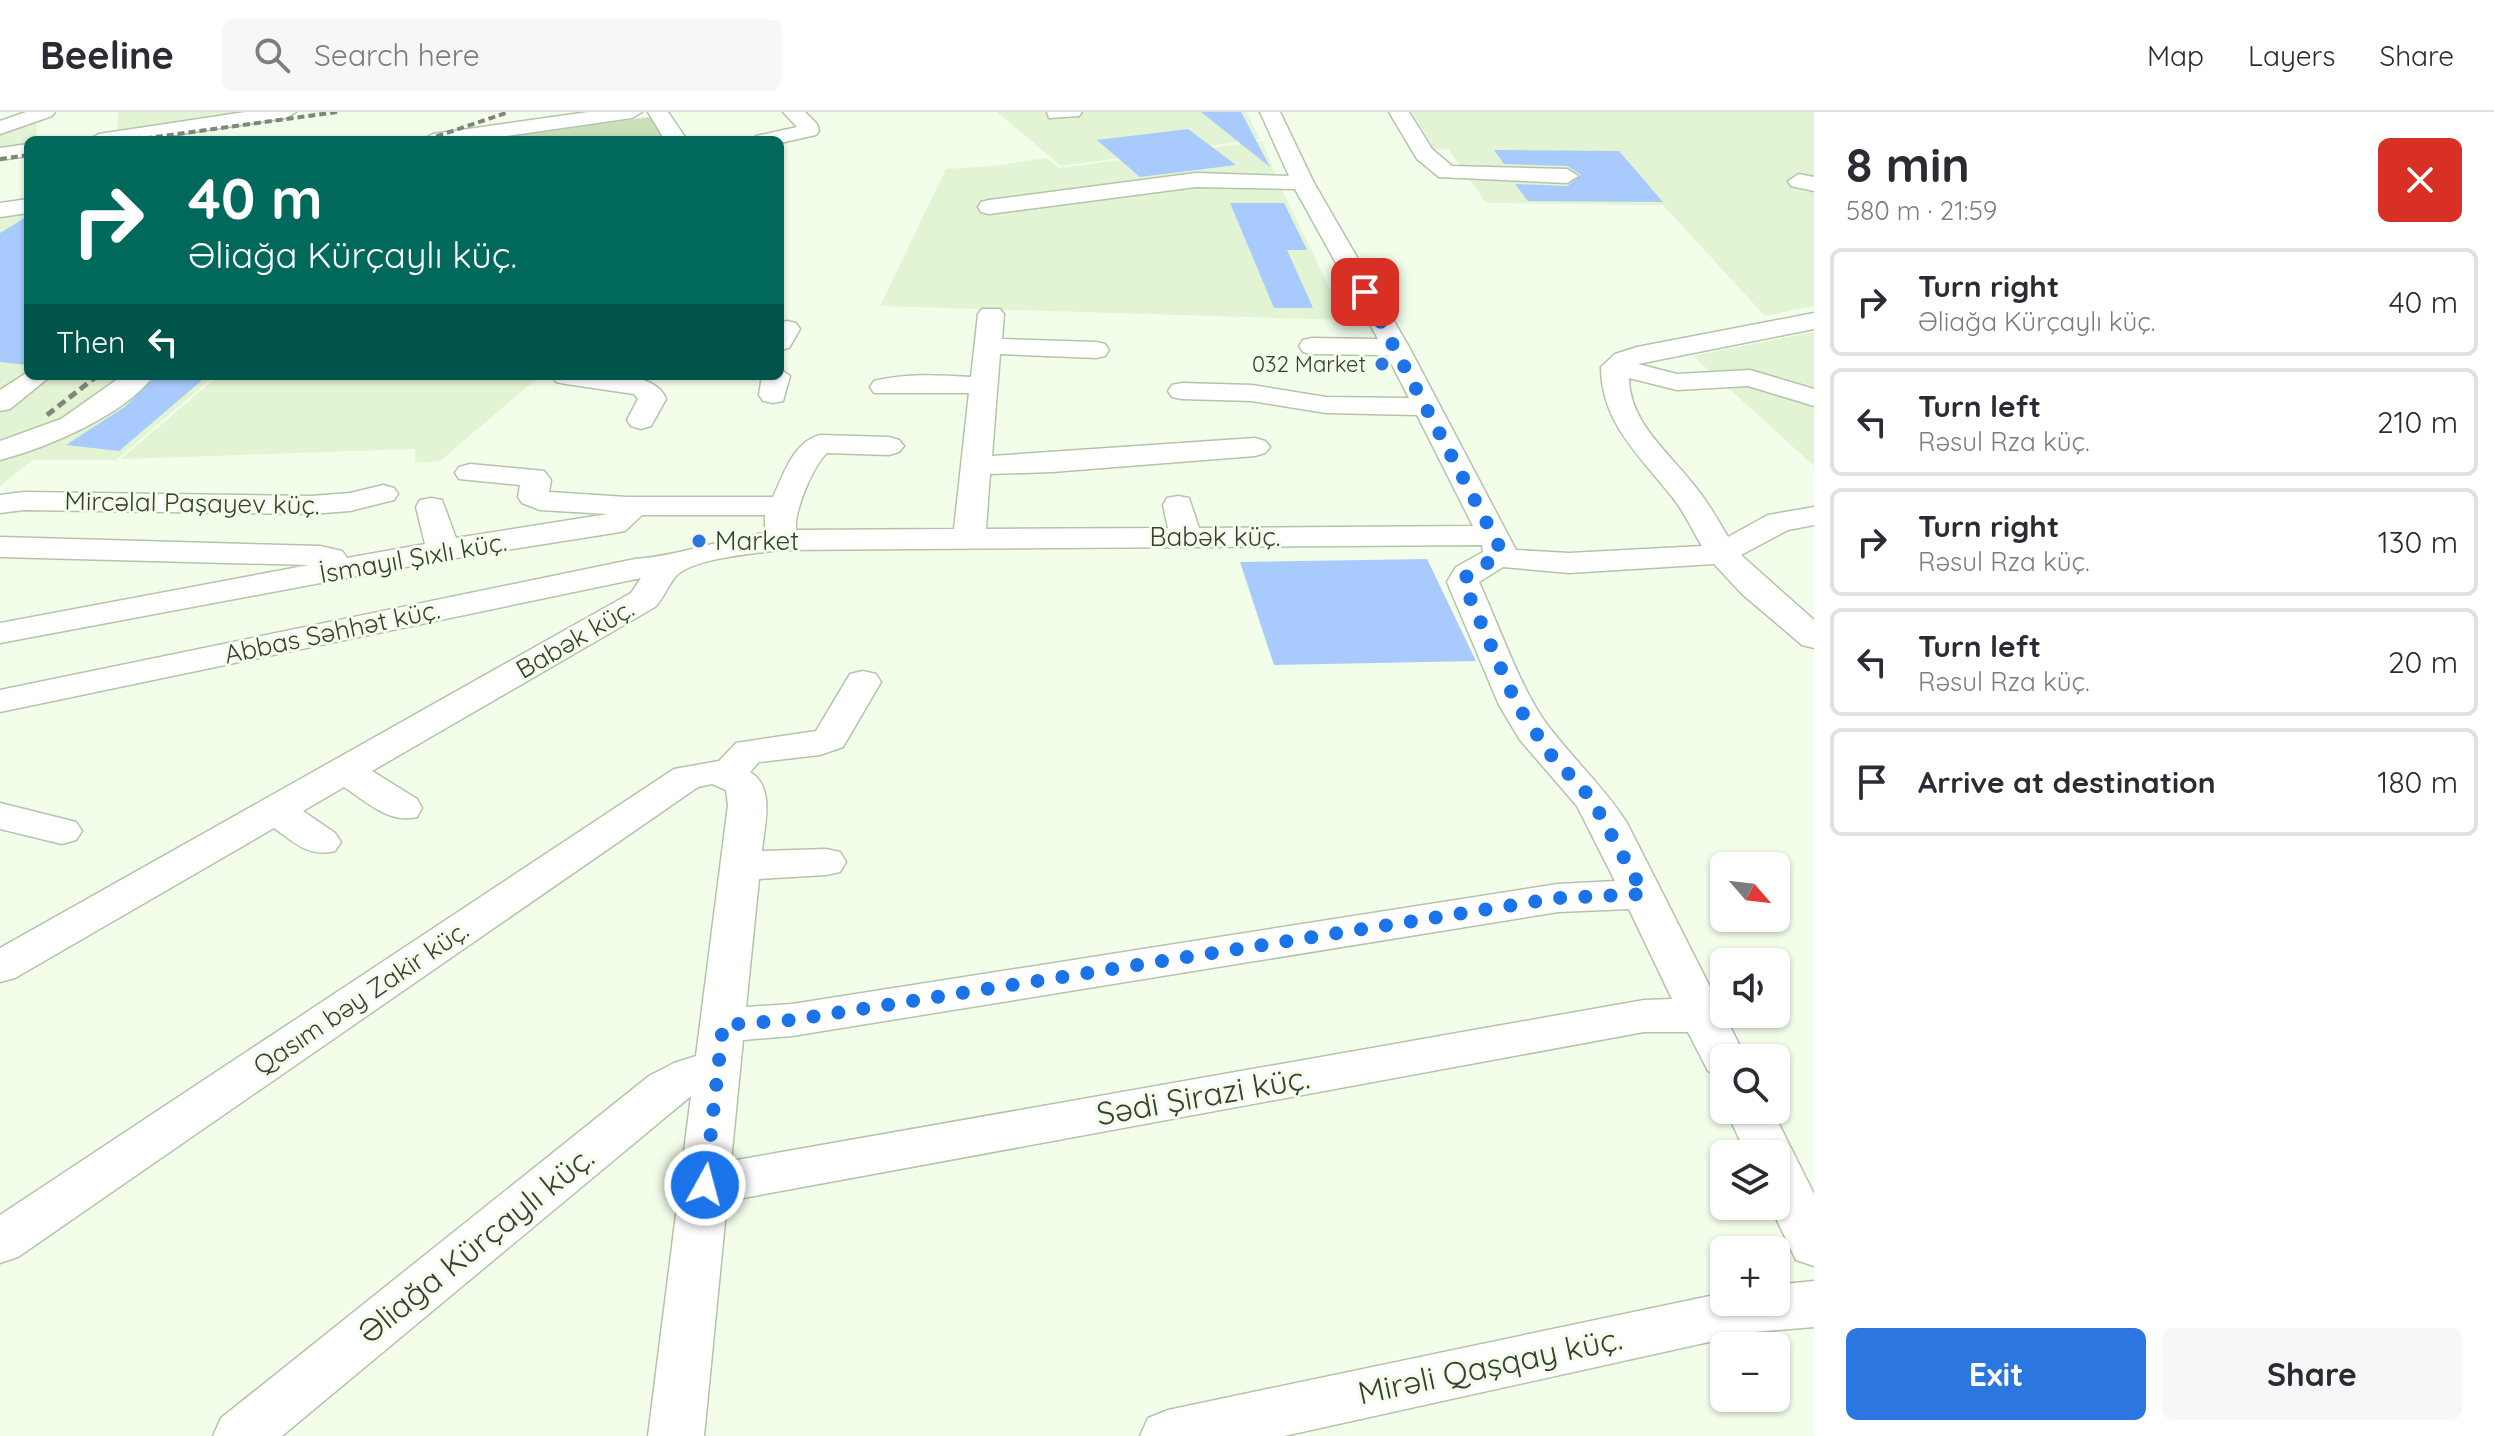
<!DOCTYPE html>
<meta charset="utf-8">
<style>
body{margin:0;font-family:Quicksand,sans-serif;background:#f7f7f7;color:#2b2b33;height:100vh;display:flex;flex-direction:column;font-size:30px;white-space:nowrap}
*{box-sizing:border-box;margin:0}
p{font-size:26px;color:#7c7c81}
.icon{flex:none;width:44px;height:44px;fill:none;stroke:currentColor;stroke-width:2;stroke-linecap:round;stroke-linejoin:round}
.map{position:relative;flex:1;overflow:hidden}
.panel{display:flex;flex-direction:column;background:#fff;width:680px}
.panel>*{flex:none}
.top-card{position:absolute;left:24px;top:24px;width:760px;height:244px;border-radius:12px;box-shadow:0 2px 6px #0004;background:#00695c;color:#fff;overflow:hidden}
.needle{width:52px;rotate:118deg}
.buttons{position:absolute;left:1710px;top:740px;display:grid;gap:16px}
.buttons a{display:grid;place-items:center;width:80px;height:80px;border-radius:12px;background:#fff;box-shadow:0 2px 6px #0004;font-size:40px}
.pin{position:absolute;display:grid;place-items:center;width:68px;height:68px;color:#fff;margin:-34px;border-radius:16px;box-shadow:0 4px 12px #0006}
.me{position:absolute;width:88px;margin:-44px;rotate:7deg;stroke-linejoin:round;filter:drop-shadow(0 0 6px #0008)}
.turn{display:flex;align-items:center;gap:28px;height:168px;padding:0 32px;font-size:36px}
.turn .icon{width:104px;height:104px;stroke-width:2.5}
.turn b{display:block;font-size:56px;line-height:68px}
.then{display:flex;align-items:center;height:76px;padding:0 32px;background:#0003;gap:16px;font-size:30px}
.round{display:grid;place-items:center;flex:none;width:84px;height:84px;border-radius:12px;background:#f7f7f7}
.head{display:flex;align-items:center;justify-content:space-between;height:136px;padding:0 32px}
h1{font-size:48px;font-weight:800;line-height:60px}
.primary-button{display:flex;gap:16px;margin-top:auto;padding:16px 32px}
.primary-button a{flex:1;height:92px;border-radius:12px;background:#2c76e2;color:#fff;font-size:32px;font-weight:800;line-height:92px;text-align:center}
.primary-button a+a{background:#f7f7f7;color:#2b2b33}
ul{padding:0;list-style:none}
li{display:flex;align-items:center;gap:24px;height:108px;margin:0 16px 12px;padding:0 16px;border:4px solid #e1e1e2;border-radius:12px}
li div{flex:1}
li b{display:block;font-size:30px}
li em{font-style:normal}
header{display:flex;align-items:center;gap:48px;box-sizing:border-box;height:112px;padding:0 40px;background:#fff;border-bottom:2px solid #e1e1e2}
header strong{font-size:38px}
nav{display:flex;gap:44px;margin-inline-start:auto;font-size:28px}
.search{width:560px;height:72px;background:#f7f7f7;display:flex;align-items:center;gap:20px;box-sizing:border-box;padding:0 28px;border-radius:12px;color:#7c7c81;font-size:30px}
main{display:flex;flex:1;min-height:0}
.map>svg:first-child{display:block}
.built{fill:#e2f4d4}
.green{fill:#cae0b9}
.building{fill:#a8cafd}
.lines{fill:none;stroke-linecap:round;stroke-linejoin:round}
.minor-casing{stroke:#b5c3ab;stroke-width:3}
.minor{fill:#fff;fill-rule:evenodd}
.rail-far1{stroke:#7f8779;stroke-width:4;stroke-dasharray:7 4;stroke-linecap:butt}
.rail{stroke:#7f8779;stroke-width:5;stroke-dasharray:9 5;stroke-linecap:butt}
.route{stroke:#1a73e8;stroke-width:14;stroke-dasharray:0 25.2}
.poi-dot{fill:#2c76e2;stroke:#f2feea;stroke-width:3}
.labels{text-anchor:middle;stroke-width:6;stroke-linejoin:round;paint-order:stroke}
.far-poi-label{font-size:22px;fill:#383e33;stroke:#f2feea;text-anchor:end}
.street-label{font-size:26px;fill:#383e33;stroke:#f2feea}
.poi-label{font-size:26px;fill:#383e33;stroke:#f2feea;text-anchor:start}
.near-street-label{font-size:32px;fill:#383e33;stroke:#f2feea}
</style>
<header>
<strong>Beeline</strong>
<div class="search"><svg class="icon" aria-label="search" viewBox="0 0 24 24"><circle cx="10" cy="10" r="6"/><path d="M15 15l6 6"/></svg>Search here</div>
<nav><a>Map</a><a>Layers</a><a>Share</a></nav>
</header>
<main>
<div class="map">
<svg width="1814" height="1324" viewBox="0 0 1814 1324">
<rect width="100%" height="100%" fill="#f2feea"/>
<g class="built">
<path d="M118,0h126l-127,23z"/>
<path d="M997,0h249l14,27 -199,27z"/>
<path d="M1412,0h402v194l-49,10 -102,-111 -177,-2 -37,-53 -15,-1z"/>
<path d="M24,4l12,3 1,21h-9v6l-28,5v-32z"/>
<path d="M1262,29l17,43 66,136 -465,-14 66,-137 47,-3 54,-8 12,10z"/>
<path d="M28,89v175h186l-98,84h-84l-32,26v-282z"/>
<path d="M1814,220v134l-121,-110z"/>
<path d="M218,264h322l-100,85 -25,2v-14l-294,10z"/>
</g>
<path class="green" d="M650,5l14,23h-181z"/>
<g class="building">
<path d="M1201,0h40l29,55z"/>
<path d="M1188,17l48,36 -96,12 -43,-37z"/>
<path d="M1494,38l125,1 44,51 -135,-1 -13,-17 52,2 14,-11 -14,-9 -63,-2z"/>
<path d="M1230,91h54l23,47h-20l26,58h-39z"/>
<path d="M28,104v149l-28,-3v-129z"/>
<path d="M156,264h51l-88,75 -53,-6 60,-39z"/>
<path d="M1427,447l49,102 -202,4 -34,-103z"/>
</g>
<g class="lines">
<g class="minor-casing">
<g id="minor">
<path d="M26,0h29l-3,4 -52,18v-13z"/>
<path d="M245,0h51l-10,6 -145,22h-53l11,-6z"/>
<path d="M588,0h54l-10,6 -154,22h-56l11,-6z"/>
<path d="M648,0h20l19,28h-22z"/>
<path d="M783,0h22l12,12 2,7 -3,4 -36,8v-3h-28l4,-4 41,-9z"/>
<path d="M1047,0h35l-3,4 -30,2z"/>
<path d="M1260,0h20l34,71 95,164 107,203 53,3 133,-7c-10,-16 -17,-33 -29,-48 -32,-41 -72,-75 -72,-131l14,-13 22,-7 177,-34v16l-176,35 39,10 73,-4 64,19v17l-66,-20 -71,4 -48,-12c0,46 43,77 68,111 12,15 21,31 31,48l40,-22 46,-8v18l-26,5 -47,25 73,65v28l-12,-3 -60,-51 -28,-30 -145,9 -66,-6 -24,15c19,41 43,111 70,145 25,33 55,60 78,96l119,235h-22v18l-16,-5 -20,-39h-44l-917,169 -23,235h-56l43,-340 -409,340h-69l8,-18 428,-342 25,-13 22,-7 32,-251 -2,-15 -14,-6 -14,3 -680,470 -18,6v-48l674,-446 45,-8 17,-18 80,-12 34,-57 13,-3 13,3 5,8 -38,65 -23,8 -61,7 -9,10c26,15 14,55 12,79l64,-2 14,3 6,10 -6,10 -14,3 -67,4 -13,128 46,-3 766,-120 57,-3 -38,-75 -57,-66 -21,-35 -52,-123 9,-15 27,-15 -1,-7 -701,5c-24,3 -88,8 -105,26 -8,9 -12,22 -21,31l-283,164 45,28 5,9 -5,9c-28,7 -50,-15 -73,-30l-41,24 32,22 6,9 -6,9c-26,7 -41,-9 -61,-23l-259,150 -15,4v-34l631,-355 10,-15 -641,134v-22l635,-131c43,-3 86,-20 130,-26v-18h-123l-17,16 -11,2 -171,27 -443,83v-20l309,-58 -309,-8v-20l320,9 22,5 5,7 78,-14 -9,-37 4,-7 11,-2 11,2 14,38 152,-24 -68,-4 -18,-7 -4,-6 2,-12 -61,-6 -4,-6 4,-6 11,-3 74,7 7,9 -2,12 78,5h146c11,-23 20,-55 47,-62l69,2 10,3 5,6 -5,6 -10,3 -62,-2c-14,13 -33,58 -31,77l158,-1 15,-136h-95l-4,-6 4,-6c32,-8 65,-6 97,-4l7,-63 4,-5h18l4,5 -2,25 94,3 9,2 4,6 -4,6 -9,2 -96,-4 -8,102 263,-18 10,3 5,6 -5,6 -10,3 -203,16 -62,2 -4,55 182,-1 -5,-23 4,-7 11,-2 11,2 10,30 274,-2 -56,-111 -91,-2 -74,-12 -70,-2 -10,-2 -4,-6 4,-6 10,-2 70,2 74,12 83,1 -22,-43 -75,-1 -9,-2 -4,-6 4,-6 9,-2 66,1 -83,-150 -99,-2 -207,27 -8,-2 -3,-5 3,-5 8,-2 207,-27 93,3zM1629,797l43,90 -28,1 -913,161 12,-121 49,-4 766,-124z"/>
<path d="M1389,0h20l23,37 20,17 115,3 11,7 -11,7 -128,-6 -22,-18z"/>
<path d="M28,32v12l-28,4v-12z"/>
<path d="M1799,62l15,3v14l-23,-5 -3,-5z"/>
<path d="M28,87v14l-28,4v-14z"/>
<path d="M787,209l9,2 4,6 -11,19 -9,2v-27z"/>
<path d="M780,257l10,7 -7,25 -10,2 -10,-2 -4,-6 3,-19h18z"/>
<path d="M28,260v4h17l2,3 -37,30 -10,2v-21z"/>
<path d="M122,264h31c-28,39 -107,72 -153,84v-19l61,-22z"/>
<path d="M552,264c30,0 102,-10 114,23l-15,27 -10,3 -10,-3 -4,-6 11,-21 -4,-5 -68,-10 -10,-2z"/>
<path d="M383,373l11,3 4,6 -4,6 -44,11 -39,3 -287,-4 -24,3v-18l24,-3 287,4 39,-3z"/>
<path d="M0,691l76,19 6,9 -6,9 -14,4 -62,-15z"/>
<path d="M1726,998h46l42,84v72l-18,-6 -26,-54h6v-52h-30z"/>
<path d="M1814,1169v46l-60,5 -470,104h-144l8,-18 20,-8 556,-117v9h52v-17z"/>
</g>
</g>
<use href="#minor" class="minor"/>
<g class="rail-far1">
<path d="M134,28l203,-28"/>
<path d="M426,28l83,-28"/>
<path d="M0,47l28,-4"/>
</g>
<path class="rail" d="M47,303l50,-39"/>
</g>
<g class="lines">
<path class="route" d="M705,1073l18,-160 69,-5 766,-122 86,-4 -53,-96 -40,-43 -34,-50 -54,-123 5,-8 30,-17 2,-9 -135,-256"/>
</g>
<g class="poi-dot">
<circle cx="1382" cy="252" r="8"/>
<circle cx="699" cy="429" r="8"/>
</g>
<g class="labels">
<g class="far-poi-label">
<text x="1366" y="260">032 Market</text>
</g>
<g class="street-label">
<text transform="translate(192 391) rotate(1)" y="9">Mircəlal Paşayev küç.</text>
<text x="1215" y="434">Babək küç.</text>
<text transform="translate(413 446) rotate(-10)" y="9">İsmayıl Şıxlı küç.</text>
<text transform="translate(332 520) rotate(-12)" y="9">Abbas Səhhət küç.</text>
<text transform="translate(575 527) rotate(-30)" y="9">Babək küç.</text>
<text transform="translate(361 886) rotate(-34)" y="9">Qasım bəy Zakir küç.</text>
</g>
<g class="poi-label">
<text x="715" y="438">Market</text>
</g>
<g class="near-street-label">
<text transform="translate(1203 984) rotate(-10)" y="11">Sədi Şirazi küç.</text>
<text transform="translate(476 1133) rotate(-39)" y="11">Əliağa Kürçaylı küç.</text>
<text transform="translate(1490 1254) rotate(-12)" y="11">Mirəli Qaşqay küç.</text>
</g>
</g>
</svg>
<div class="buttons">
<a><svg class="needle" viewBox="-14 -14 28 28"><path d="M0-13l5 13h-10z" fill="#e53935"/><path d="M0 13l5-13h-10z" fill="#7c7c81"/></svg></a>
<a><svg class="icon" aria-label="sound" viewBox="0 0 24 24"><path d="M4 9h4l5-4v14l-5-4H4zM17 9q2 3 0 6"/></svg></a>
<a><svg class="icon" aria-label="search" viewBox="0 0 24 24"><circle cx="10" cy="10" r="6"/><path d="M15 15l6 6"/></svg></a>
<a><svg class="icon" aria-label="layers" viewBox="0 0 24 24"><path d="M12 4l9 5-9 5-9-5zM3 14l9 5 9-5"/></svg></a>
<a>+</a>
<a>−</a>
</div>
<div class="pin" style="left:1365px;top:180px;background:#d93025"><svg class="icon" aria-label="arrive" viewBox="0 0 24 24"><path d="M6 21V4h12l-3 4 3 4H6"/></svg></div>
<svg class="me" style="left:705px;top:1073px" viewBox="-20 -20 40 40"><circle r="17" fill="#1a73e8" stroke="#fff" stroke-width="3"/><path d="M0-11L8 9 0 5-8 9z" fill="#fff"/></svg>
<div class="top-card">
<div class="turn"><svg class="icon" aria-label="right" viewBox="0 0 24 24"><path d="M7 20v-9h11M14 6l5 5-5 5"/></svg><div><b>40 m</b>Əliağa Kürçaylı küç.</div></div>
<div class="then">Then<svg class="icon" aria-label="left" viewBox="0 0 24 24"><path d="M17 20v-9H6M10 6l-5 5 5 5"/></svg></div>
</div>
</div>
<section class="panel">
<div class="head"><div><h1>8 min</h1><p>580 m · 21:59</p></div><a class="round" style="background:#d93025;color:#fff"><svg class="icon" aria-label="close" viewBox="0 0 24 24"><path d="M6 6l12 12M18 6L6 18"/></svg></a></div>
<ul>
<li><svg class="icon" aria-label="right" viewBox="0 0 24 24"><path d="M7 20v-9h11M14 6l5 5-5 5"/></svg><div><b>Turn right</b><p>Əliağa Kürçaylı küç.</p></div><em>40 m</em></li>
<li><svg class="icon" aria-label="left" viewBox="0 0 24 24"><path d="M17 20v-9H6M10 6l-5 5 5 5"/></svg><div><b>Turn left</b><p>Rəsul Rza küç.</p></div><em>210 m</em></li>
<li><svg class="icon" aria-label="right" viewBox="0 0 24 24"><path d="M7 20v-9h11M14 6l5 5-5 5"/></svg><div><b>Turn right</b><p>Rəsul Rza küç.</p></div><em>130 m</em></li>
<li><svg class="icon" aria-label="left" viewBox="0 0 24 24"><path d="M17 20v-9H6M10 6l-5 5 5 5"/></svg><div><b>Turn left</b><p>Rəsul Rza küç.</p></div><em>20 m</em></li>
<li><svg class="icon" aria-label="arrive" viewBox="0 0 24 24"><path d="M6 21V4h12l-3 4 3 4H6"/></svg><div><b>Arrive at destination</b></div><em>180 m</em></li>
</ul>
<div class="primary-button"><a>Exit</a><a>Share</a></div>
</section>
</main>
